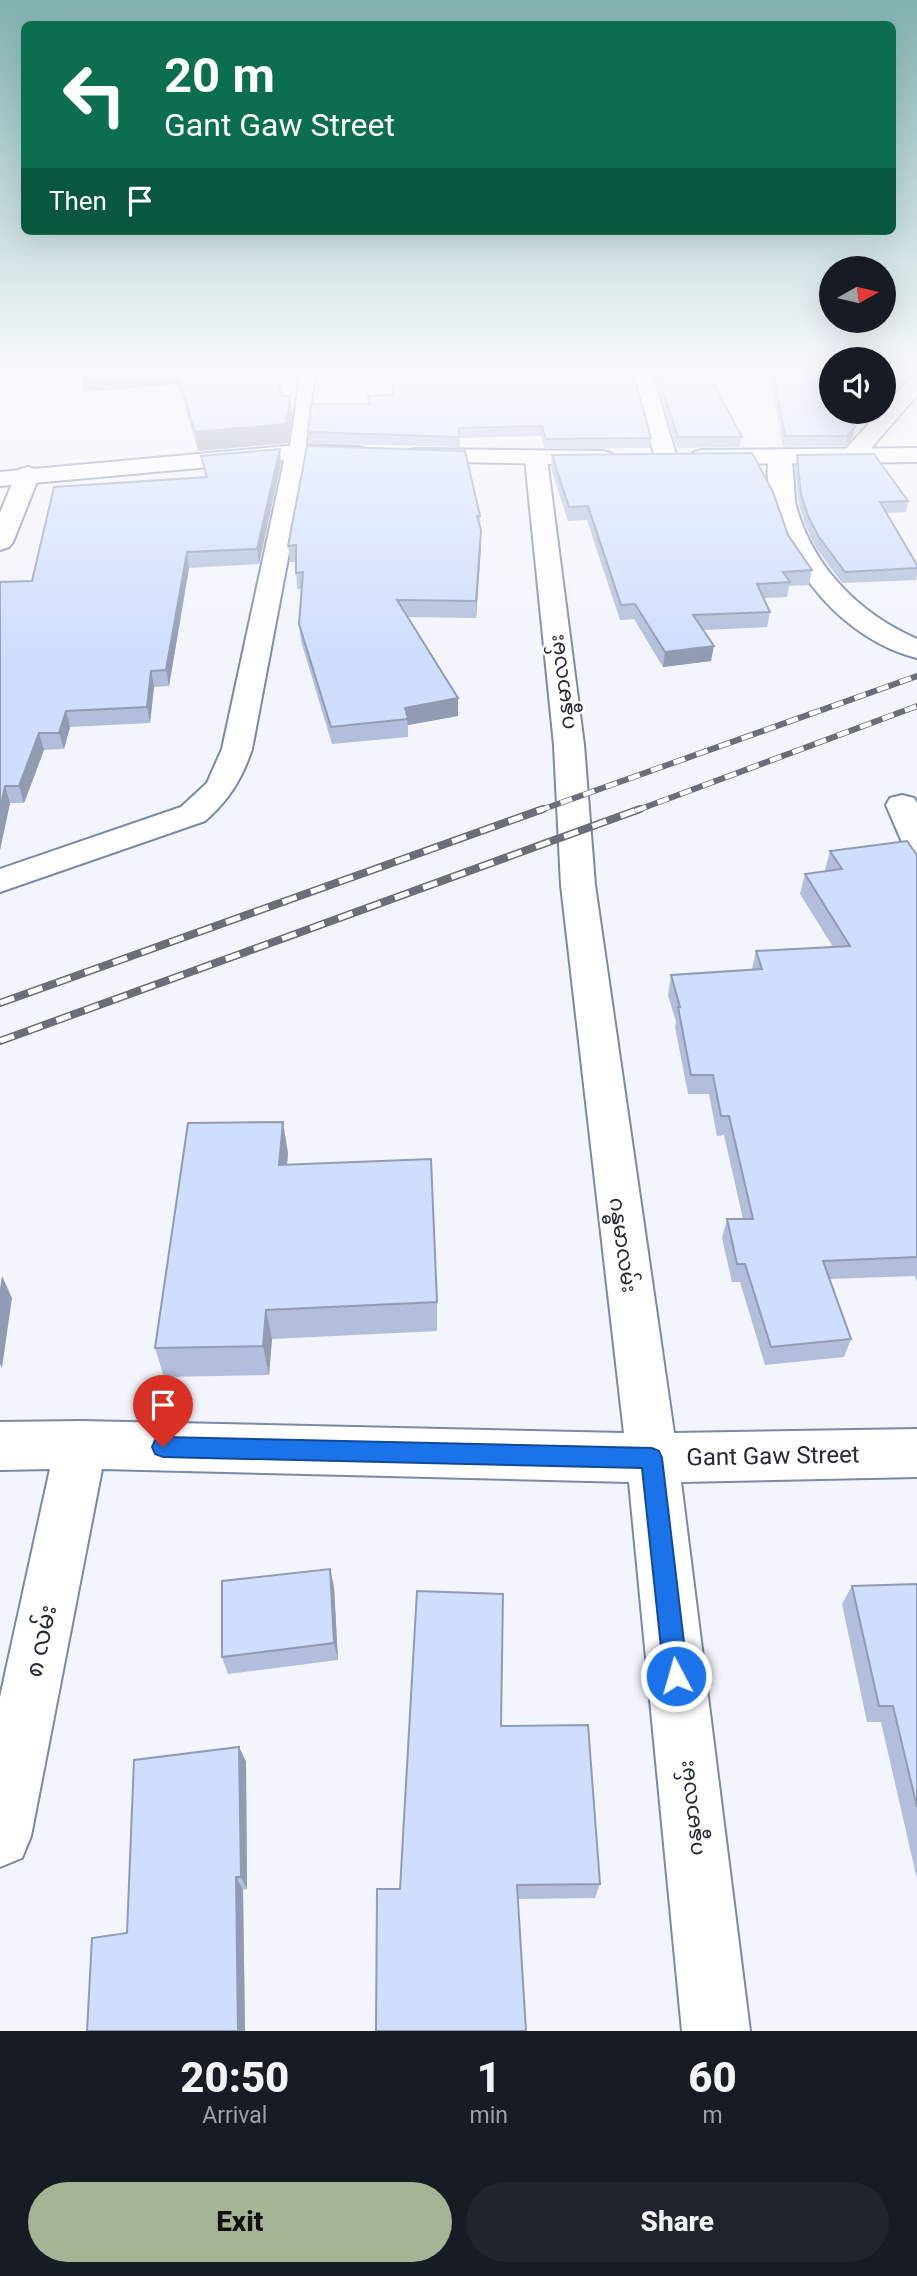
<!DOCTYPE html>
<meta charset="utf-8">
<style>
body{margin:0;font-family:Roboto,"Noto Sans Myanmar",sans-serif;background:#20242c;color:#f1f3f6;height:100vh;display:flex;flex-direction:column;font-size:26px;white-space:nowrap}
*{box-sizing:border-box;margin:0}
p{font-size:23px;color:#9ea1a6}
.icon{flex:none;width:38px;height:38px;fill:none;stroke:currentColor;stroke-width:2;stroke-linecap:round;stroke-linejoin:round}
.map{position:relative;height:2031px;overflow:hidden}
.sheet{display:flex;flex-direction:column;background:#171b24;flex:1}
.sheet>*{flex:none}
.hud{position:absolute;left:21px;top:21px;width:875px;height:214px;border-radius:10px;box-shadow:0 7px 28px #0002;background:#0b6e4f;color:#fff;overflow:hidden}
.needle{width:46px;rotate:82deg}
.fabs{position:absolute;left:819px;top:256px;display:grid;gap:14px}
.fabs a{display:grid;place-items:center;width:77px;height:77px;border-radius:50%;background:#171b24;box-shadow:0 7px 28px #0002;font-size:35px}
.pin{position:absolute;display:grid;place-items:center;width:60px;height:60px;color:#fff;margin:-72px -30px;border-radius:50% 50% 50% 0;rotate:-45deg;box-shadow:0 0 7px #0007}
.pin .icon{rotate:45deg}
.me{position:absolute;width:77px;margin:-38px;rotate:354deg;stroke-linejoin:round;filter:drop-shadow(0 0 5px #0008)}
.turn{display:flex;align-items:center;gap:24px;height:147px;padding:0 28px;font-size:32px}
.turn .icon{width:91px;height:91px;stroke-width:2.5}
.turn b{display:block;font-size:49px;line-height:60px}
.then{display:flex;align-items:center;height:66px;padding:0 28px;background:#0003;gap:14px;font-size:26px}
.eta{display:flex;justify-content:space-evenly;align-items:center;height:119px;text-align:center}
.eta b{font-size:42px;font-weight:800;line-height:49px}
.button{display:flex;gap:14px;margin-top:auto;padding:14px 28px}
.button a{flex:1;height:80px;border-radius:42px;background:#a4b495;color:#111;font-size:28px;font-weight:800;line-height:80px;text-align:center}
.button a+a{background:#20242c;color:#f1f3f6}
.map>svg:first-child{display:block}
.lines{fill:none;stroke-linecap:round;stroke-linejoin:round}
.lane-casing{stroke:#7c88a7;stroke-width:4}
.street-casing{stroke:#7c88a7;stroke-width:4}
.primary-casing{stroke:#7c88a7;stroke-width:4}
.lane{fill:#fff;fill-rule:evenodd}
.street{fill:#fff;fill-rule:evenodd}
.primary{fill:#fff;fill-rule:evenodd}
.rail-far1-casing{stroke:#6a6e79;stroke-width:6}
.rail-casing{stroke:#6a6e79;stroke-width:8}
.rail-far1{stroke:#fff;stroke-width:4.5;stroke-dasharray:12;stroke-linecap:butt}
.rail{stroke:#fff;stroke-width:5;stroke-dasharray:15;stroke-linecap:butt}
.wall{fill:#b2bedb}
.shaded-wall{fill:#919bb2}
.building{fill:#cfddff;stroke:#919bb2;stroke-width:2}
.route{fill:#1a73e8;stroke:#114b97;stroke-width:2}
.labels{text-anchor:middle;stroke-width:5;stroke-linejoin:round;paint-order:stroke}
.street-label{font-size:21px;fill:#242936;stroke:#fff}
.near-street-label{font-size:24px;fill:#242936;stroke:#fff}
</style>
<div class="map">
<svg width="917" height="2031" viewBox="0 0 917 2031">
<rect width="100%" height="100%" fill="#f2f5fc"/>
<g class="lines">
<g class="lane-casing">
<path id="lane" d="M301,370h14l-10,82 -8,5 -8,-5z"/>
</g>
<g class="street-casing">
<g id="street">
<path d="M631,370h20l26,88 -3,5h-16l-3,-5z"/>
<path d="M917,376v19l-57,66h-16l-3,-5 3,-5 36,-40h4v-4l26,-29z"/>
<path d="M297,445l8,2 3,5 -56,297c-10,30 -23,51 -47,72l-205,71v-23l181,-62 26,-24 15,-34 64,-297 3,-5z"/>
<path d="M780,450l8,2c7,10 5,39 8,54 17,62 64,108 121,133v19c-73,-18 -134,-91 -147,-164 -2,-12 -5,-31 2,-42z"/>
<path d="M536,452l8,2 3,5 37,286 11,140 79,548 243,-4v48l-236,5 69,549h-68l-53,-549 -527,-13 -71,367 -9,22 -22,9v-170l50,-228 -50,1v-48l81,-1 543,12 -63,-548 -7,-140 -29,-286 3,-5z"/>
<path d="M28,467l8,2 4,5 -27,68 -4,5 -9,3v-37l16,-39 4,-5z"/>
<path d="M902,795l12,3 3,5v50l-12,-4 -19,-44 4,-7z"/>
</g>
</g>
<g class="primary-casing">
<g id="primary">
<path d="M297,445l61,2 8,2 3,5 -3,5 -8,2 -61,-2 -297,27v-14z"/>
<path d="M917,448v14l-215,2 -8,-2 -3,-5 3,-5 8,-2z"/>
<path d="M415,449l188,2 8,2 3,5 -3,5 -8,2 -196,-4 -3,-5 3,-5z"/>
</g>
</g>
<use href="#lane" class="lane"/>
<use href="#street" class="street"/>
<use href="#primary" class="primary"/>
<g class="rail-far1-casing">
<g id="rail-far1">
<path d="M538,811l379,-135"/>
<path d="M635,811l282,-105"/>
</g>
</g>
<g class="rail-casing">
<g id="rail">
<path d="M0,1003l543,-194"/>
<path d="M0,1041l640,-232"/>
</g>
</g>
<use href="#rail-far1" class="rail-far1"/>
<use href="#rail" class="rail"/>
</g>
<g class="wall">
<path d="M81,370h193l8,26h8l2,19 -4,28 -90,8 -20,-67 -94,8z"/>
<path d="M652,370h54l36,67 -2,10 -63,1z"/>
<path d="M769,370h62l21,53 3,4 -3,11 -7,8 -62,1z"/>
<path d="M393,395l258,43 -1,10 -105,1 -4,-13 -81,2v9l-151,-4 -1,-11 61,-28 -1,-8z"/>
<path d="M552,455l236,80 24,35 -3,15 -20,1 -2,11 -23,1 6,14 -3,15 -64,3 8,31 -48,6 -29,-48 -14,1 -33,-100 -19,1 -17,-53z"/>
<path d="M797,455l111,46 -2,11 -19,1 30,52v9l-1,6 -74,3 -26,-35 -10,-21 -7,-22 -4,-39z"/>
<path d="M201,456l80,7 -22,101 -70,4 -20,118 -15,1 -4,36 -80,4 -6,22 -20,1 -20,53h-14l-10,47v-268l32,-1 173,-104z"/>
<path d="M480,516l1,31 -5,71 -69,-1 51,99 -50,9v12l-76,7 -31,-103 -2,-17 3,-35h-5l-1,-27h-6l-2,-16z"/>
<path d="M830,851l87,4v427l-2,-6 -86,3 22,60 -7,18 -79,8 -25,-83h-8l-10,-44 5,-19h16l-19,-84 -7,1 -8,-42h-21l-13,-67 1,-5 -8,-27 3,-20 81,-6 4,-18 77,-4 -33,-53 5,-20 21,-2 -1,-2z"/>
<path d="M288,1153l-1,12 150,137v29l-165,8 -3,36 -105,2 -9,-29z"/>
<path d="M330,1569l4,18 4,73 -110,14 -6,-17z"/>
<path d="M917,1584v295l-36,-157h-14l-25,-118 10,-18z"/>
<path d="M501,1726l99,158 -5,14 -77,1 -118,-10z"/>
<path d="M239,1747l7,15 1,127 -4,1 2,141h-158l40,-98z"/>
</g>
<g class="shaded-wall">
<path d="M130,370h46l2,14 -94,8 -3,-18z"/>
<path d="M290,396l2,19 -4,28 -90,8 -3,-19z"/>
<path d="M855,427l-3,11 -7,8 2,-10z"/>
<path d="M280,449l1,14 -22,101 -2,-15z"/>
<path d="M481,530v17l-5,71v-17z"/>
<path d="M187,552l2,16 -20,118 -3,-16z"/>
<path d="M714,646l-3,15 -48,6 2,-15z"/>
<path d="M151,671l3,16 -4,36 -3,-16z"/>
<path d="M458,698v18l-50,9 -3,-17z"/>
<path d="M66,711l4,16 -6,22 -5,-16z"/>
<path d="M39,733l5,17 -20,53 -5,-17z"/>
<path d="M5,786l5,17 -10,47v-40z"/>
<path d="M283,1122l5,31 -4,43 -5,-31z"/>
<path d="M2,1276l10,22 -10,70 -2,-4v-75z"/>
<path d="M266,1310l6,29 -3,36 -6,-29z"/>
<path d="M330,1569l4,18 4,73 -4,-17z"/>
<path d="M239,1747l7,15 1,127 -6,-12z"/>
<path d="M236,1877l7,13 2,141h-7z"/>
</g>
<g class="building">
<path d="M81,370h49l-49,4z"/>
<path d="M176,370h98l8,26h8l-4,28 -91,8z"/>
<path d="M394,370h238l19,68 -105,1 -4,-13 -84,2 2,9 -152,-5 3,-28h59l-2,-8 25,-1z"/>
<path d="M656,370h50l36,67h-64z"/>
<path d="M773,370h58v41h21v12l3,4 -8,9h-62z"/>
<path d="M307,446l158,5 15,65h-3l4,14 -5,71 -79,-1 61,98 -53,10 3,11 -77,8 -32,-103 4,-52 -7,1v-28l-8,1z"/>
<path d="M280,449l-23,100 -70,3 -21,118 -15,1 -4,36 -81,4 -7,22h-20l-20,53h-14l-5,24v-228l32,-1 22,-94 153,-10 -6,-21z"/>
<path d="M752,453l21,39 15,43 24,35 -29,2 7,10 -33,2 13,28 -77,3 21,31 -49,6 -30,-48 -14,1 -33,-99 -19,1 -17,-52z"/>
<path d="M874,454l34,47 -28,1 37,63v3l-72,4 -26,-35 -11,-21 -7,-22 -4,-39z"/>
<path d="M907,841l10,14v402l-94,4 28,78 -80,8 -26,-83h-8l-10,-45h26l-24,-103h-8l-8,-41h-22l-13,-68h2l-9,-32 91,-6 -6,-18 94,-5 -45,-72 37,-5 -12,-18z"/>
<path d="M283,1122l-4,43 152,-6 6,143 -171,8 -3,36 -108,2 33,-225z"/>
<path d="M330,1569l4,74 -112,14v-76z"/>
<path d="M917,1584v223l-24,-101h-14l-27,-120z"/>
<path d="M417,1591l86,3 -2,132 87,-1 12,159 -83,1 9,146h-150l1,-142h23z"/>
<path d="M239,1747l2,130h-5l2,154h-151l5,-93 35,-5 7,-173z"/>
</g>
<linearGradient id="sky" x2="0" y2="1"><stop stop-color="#81b2b0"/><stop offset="0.57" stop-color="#f9fafe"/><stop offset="1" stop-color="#f9fafe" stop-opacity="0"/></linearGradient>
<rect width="917" height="654" fill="url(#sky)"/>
<path class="route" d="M163,1437l489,11 7,3 3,7 26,218 -4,9 -8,3 -8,-3 -4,-9 -22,-208 -479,-11 -8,-3 -3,-7 3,-7z"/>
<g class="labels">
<g class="street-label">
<text transform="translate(562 682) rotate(-97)" y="7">ဂန္ဓမာလမ်း</text>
<text transform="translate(623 1245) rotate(82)" y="7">ဂန္ဓမာလမ်း</text>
<text transform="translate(691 1808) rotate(-96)" y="7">ဂန္ဓမာလမ်း</text>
</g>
<g class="near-street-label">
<text transform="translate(773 1456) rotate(-1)" y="8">Gant Gaw Street</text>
<text transform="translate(41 1641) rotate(-78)" y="8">၈ လမ်း</text>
</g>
</g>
</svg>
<div class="fabs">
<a><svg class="needle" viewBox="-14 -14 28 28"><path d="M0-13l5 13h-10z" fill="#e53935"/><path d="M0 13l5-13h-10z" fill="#9ea1a6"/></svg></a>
<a><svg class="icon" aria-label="sound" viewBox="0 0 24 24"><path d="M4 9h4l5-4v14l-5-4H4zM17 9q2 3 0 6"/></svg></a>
</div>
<div class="pin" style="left:163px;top:1447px;background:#d93025"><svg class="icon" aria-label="arrive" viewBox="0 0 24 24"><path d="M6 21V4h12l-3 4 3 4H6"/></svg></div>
<svg class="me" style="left:676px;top:1676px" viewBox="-20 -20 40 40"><circle r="17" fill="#1a73e8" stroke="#fff" stroke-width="3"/><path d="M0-11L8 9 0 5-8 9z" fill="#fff"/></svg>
<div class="hud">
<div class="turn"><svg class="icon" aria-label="left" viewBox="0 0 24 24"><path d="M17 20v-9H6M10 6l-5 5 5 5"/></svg><div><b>20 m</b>Gant Gaw Street</div></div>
<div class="then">Then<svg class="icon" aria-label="arrive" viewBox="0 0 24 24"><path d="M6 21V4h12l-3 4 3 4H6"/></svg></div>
</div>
</div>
<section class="sheet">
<div class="eta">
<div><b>20:50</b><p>Arrival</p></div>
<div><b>1</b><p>min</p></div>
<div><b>60</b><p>m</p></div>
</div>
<div class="button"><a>Exit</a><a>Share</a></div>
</section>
